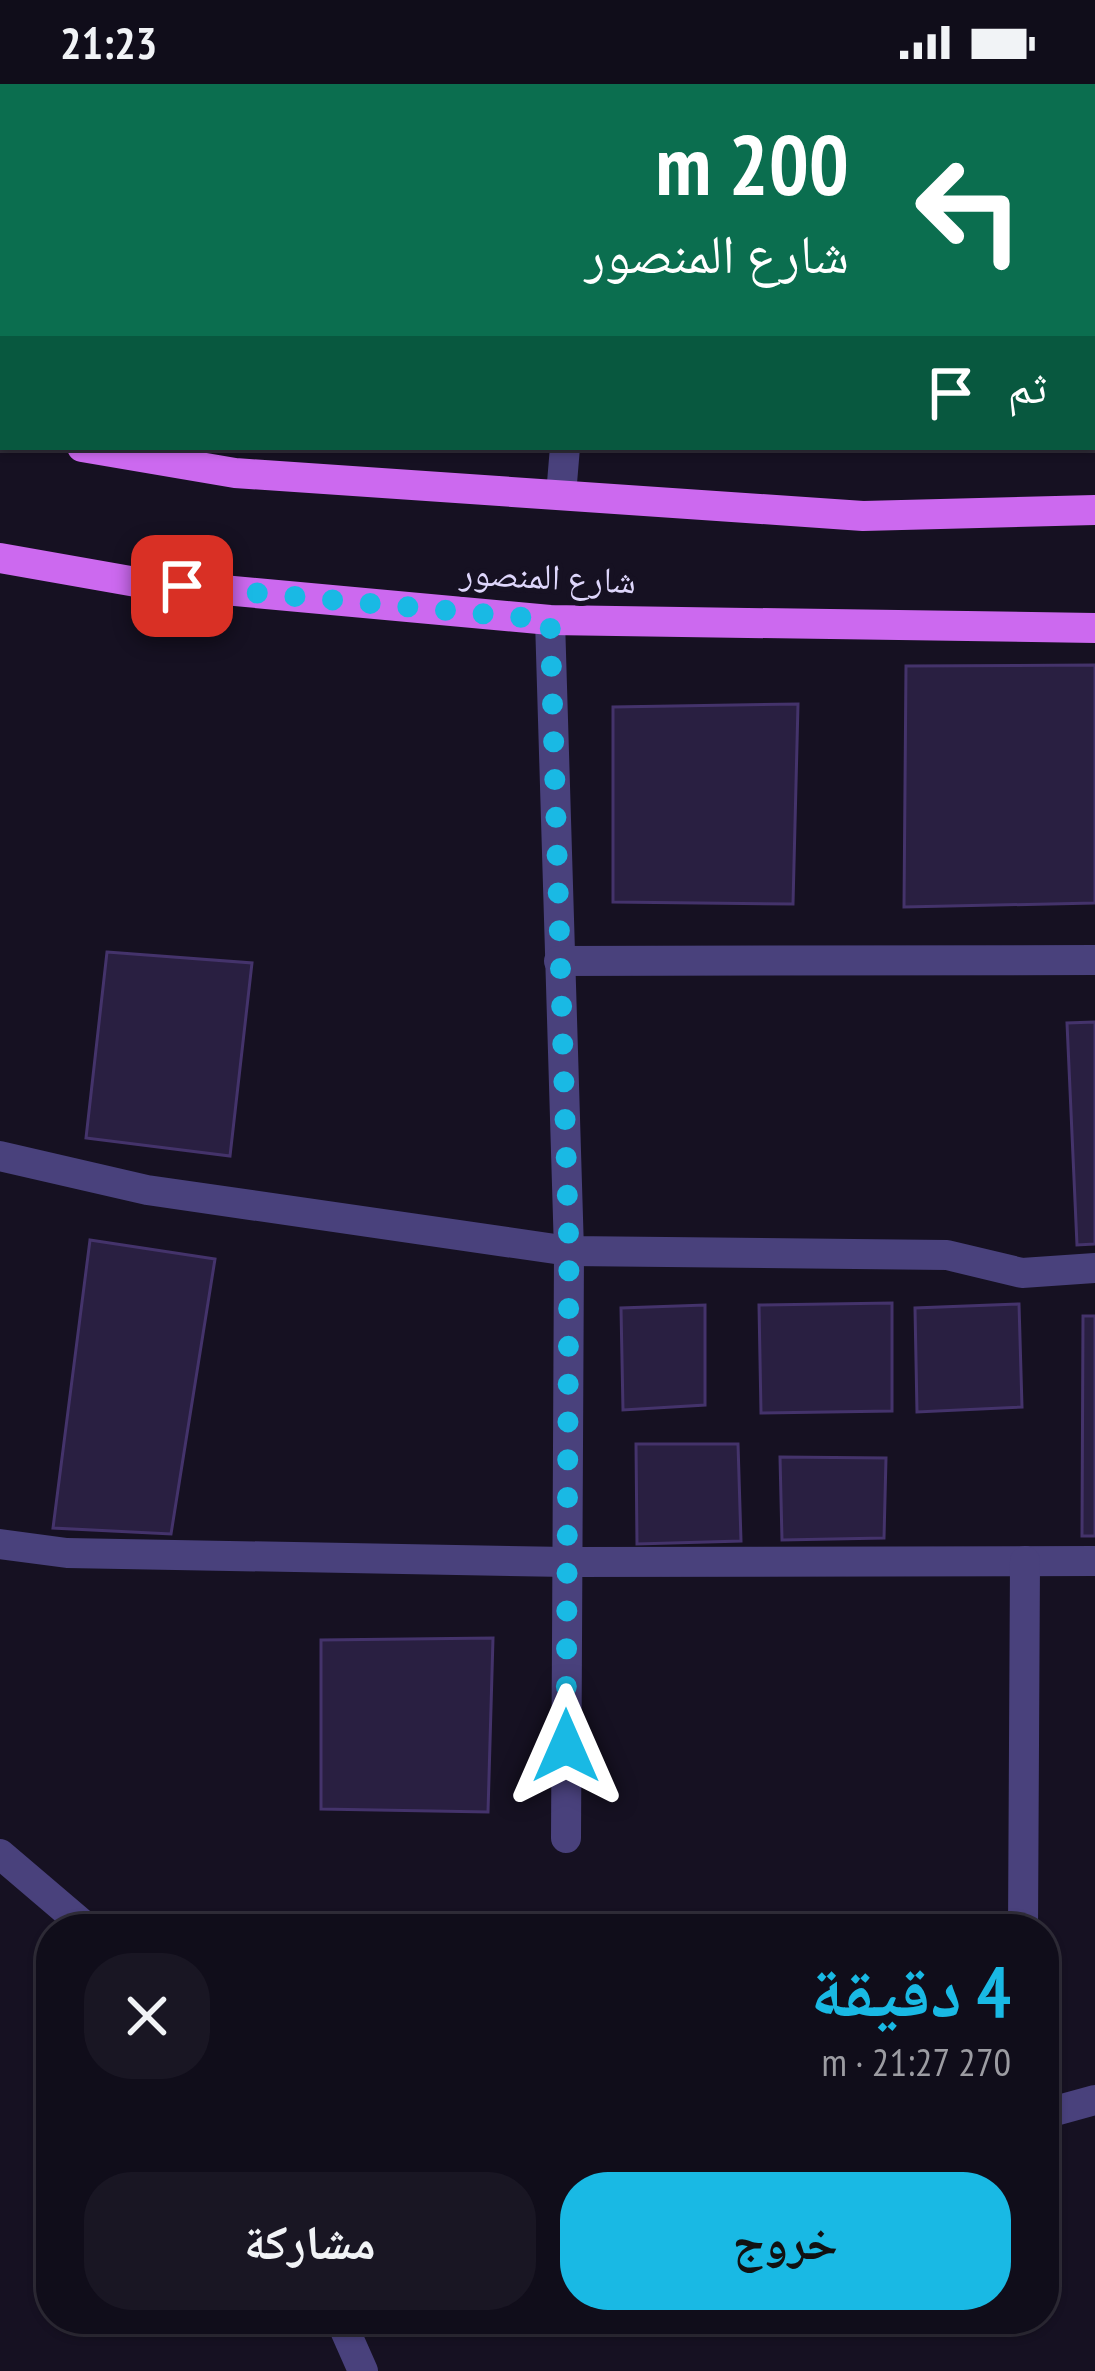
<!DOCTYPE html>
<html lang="ar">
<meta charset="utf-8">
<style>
body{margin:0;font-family:"PT Sans Narrow","Noto Naskh Arabic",sans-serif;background:#191623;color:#f1f3f6;direction:rtl;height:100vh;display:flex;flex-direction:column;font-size:45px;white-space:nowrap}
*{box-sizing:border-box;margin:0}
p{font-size:39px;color:#9c9ca2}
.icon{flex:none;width:66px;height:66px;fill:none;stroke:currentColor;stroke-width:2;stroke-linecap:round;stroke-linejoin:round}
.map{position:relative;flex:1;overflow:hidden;direction:ltr}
.drawer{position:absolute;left:36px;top:1830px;width:1023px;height:420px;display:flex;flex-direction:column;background:#100d1a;border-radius:48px;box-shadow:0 3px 9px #0004,0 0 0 3px #302d39;direction:rtl}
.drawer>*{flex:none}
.top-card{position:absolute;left:0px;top:0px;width:1095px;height:366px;box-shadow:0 3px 9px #0004,0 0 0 3px #302d39;direction:rtl;background:#0b6e4f;color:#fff;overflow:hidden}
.pin{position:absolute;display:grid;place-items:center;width:102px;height:102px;color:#fff;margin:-51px;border-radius:24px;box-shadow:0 6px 18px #0006}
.me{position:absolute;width:132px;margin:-66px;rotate:0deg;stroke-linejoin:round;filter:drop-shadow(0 0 9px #0008)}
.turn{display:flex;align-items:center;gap:42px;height:252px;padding:0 48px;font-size:54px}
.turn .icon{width:156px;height:156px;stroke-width:2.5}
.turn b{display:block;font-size:84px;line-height:102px}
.then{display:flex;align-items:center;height:114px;padding:0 48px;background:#0003;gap:24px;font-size:45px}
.round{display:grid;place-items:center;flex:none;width:126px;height:126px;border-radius:48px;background:#191623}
.head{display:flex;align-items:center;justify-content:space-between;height:204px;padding:0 48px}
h1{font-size:72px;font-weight:700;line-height:90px;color:#19b9e4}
.primary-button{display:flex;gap:24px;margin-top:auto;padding:24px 48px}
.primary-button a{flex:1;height:138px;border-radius:48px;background:#19b9e4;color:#111;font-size:48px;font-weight:700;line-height:138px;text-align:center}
.primary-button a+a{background:#191623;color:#f1f3f6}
.status{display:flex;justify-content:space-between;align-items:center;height:84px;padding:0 60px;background:#100d1a;direction:ltr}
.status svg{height:33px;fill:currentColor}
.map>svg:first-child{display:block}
.building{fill:#291f41;stroke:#44336b;stroke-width:3}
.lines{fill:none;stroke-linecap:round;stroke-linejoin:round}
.minor{stroke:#49417c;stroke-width:30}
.primary{stroke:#cc69ef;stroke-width:30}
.route{stroke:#19b9e4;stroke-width:21;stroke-dasharray:0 37.8}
.labels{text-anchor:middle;stroke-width:10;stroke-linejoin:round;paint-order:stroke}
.street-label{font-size:36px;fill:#ded6fb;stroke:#161122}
</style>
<div class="status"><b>21:23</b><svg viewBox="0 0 49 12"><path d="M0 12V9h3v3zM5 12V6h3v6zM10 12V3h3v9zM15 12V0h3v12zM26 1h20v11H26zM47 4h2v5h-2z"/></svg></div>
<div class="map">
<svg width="1095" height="2287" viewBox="0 0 1095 2287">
<rect width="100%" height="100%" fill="#161122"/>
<g class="building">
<path d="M1095,581v238l-191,4 2,-241z"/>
<path d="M798,620l-5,200 -180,-2v-195z"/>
<path d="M107,868l145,11 -22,193 -144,-18z"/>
<path d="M1095,938v222l-18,1 -10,-222z"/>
<path d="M90,1156l125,19 -44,275 -118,-6z"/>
<path d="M892,1219v108l-131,2 -2,-108z"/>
<path d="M1019,1220l3,103 -105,5 -2,-104z"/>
<path d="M705,1221v100l-82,5 -2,-102z"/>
<path d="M1083,1232h12v220h-13z"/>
<path d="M636,1360h102l3,97 -104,3z"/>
<path d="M780,1373l106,1 -2,80 -102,2z"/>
<path d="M493,1554l-5,174 -167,-3v-169z"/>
</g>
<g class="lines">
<g class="minor">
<path d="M601,3v-3"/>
<path d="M561,411l4,-48"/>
<path d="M550,536l19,631 -3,587"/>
<path d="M559,877l536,-1"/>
<path d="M0,1072l147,34 422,61 378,4 75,18 73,-5"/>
<path d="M0,1460l67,9 500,9 528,-1"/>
<path d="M0,1770l88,75"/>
<path d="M1023,1845l2,-368"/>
<path d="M1044,2030l51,-14"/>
<path d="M340,2235l23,52"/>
</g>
<g class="primary">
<path d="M0,349l3,1"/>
<path d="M82,363l153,26 628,43 232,-6"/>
<path d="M0,474l136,24 414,38 545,8"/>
</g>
</g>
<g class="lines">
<path class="route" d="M182,502l368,34 19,631 -3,495"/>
</g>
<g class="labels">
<g class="street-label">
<text transform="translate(548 492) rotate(3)" y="13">شارع المنصور</text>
</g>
</g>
</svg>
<div class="pin" style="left:182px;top:502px;background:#d93025"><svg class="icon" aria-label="arrive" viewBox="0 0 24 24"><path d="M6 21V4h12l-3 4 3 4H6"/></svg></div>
<svg class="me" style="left:566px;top:1662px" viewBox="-20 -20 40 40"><path d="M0-17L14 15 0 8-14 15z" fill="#19b9e4" stroke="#fff" stroke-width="4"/></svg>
<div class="top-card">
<div class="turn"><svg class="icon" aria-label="left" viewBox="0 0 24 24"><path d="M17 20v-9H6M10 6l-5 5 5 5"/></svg><div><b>200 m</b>شارع المنصور</div></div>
<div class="then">ثم<svg class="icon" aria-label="arrive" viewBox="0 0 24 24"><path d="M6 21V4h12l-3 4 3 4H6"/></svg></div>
</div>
<section class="drawer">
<div class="head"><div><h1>4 دقيقة</h1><p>270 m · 21:27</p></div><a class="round"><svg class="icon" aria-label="close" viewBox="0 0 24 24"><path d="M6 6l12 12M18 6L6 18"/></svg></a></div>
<div class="primary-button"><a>خروج</a><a>مشاركة</a></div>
</section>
</div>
